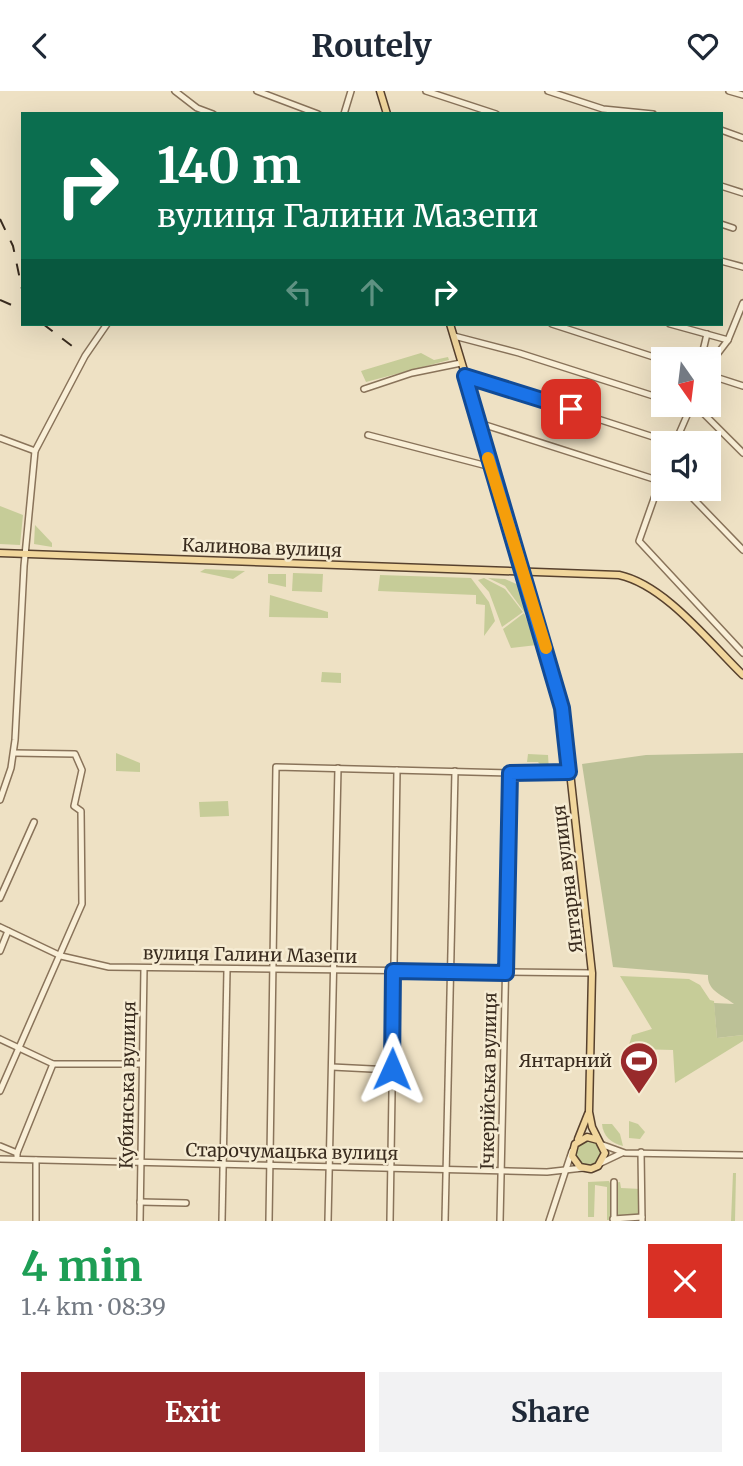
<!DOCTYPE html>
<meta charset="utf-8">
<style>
body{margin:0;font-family:Merriweather,serif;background:#f2f2f3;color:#1f2937;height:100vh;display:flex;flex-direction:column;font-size:26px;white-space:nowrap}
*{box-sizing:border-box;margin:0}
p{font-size:23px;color:#747a83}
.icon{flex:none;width:38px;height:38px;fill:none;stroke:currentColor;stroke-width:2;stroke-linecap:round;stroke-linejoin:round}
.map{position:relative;height:1130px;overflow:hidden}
.details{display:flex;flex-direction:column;background:#fff;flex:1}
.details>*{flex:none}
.guide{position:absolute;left:21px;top:21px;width:702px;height:214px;border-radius:0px;box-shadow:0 7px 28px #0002;background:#0b6e4f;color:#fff;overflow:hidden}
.needle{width:46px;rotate:166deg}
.buttons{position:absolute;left:651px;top:256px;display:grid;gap:14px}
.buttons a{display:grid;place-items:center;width:70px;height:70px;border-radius:0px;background:#fff;box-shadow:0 7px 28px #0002;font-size:35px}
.pin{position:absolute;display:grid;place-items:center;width:60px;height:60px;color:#fff;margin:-30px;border-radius:14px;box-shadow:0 4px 10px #0006}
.me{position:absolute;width:77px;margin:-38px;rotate:1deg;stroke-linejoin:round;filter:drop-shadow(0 0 5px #0008)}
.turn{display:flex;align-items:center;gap:24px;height:147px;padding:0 21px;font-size:32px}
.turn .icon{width:91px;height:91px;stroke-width:2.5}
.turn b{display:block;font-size:49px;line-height:60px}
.lanes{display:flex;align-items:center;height:66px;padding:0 21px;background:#0003;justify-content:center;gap:35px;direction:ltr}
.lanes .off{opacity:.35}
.round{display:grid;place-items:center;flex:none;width:74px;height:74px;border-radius:0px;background:#f2f2f3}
.summary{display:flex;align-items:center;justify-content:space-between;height:119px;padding:0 21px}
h1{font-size:42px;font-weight:700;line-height:52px;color:#1e9e55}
.button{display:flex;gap:14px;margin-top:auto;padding:14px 21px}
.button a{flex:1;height:80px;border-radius:0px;background:#982a2b;color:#fff;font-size:28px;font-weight:700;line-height:80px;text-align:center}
.button a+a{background:#f2f2f3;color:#1f2937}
header{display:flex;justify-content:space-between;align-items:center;height:91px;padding:0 21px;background:#fff;font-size:32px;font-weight:700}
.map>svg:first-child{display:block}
.green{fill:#c6cc98}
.cemetery{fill:#bcc197}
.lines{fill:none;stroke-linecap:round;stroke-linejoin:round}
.minor-casing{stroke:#89735a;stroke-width:8}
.major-casing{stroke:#57412e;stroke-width:9}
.minor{stroke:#f9efd7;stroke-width:5}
.major{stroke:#f1d69c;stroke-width:6}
.rail{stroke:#392b1e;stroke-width:2;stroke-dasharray:12 12;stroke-linecap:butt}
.route-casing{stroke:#114b97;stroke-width:18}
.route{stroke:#1a73e8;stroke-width:12}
.slow{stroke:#f59e0b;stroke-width:12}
.labels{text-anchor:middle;stroke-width:5;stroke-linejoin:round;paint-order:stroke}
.street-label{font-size:18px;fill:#392b1e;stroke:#f6ecd3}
.poi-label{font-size:18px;fill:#392b1e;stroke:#f6ecd3;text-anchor:end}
</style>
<header><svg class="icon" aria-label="back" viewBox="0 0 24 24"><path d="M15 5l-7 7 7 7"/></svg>Routely<svg class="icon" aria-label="heart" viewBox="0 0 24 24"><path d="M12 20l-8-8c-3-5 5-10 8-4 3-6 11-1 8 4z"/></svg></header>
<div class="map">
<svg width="743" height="1130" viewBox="0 0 743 1130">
<rect width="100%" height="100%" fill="#eee1c4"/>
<g class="green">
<path d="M421,262l13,7 14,-3 1,3 -83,22 -5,-11z"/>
<path d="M0,415l23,9 -3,30 -20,-1z"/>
<path d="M35,434l17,18v4l-18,-3z"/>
<path d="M205,478l40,2 -12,8 -33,-7z"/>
<path d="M293,482l30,1 -1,18 -30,-1z"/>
<path d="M268,483h18v13l-18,-4z"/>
<path d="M380,484l91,3 18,24 6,19 -11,15 1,-31 -9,-1v-9l-98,-4z"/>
<path d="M484,487l21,11 18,23 -21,15 -13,-35 -11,-12z"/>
<path d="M488,487l17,1 18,8 10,37 -28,-38z"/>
<path d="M270,504l58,17v6l-59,-1z"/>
<path d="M524,522l13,32 -26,3 -8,-19z"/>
<path d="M322,581l19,1v10l-20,-1z"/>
<path d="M116,662l24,10v9l-24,-1z"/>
<path d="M528,663l20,1 1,15h-4l-7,-8h-11z"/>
<path d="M228,710l1,15 -29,1 -1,-15z"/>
<path d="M620,885l69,3 11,6 10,15 4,1 3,37 26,-3v6l-68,42 -2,-33 -38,-1 -9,6 6,-20 20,-6z"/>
<path d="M629,1030l9,3 7,8 -5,7 -11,-1z"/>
<path d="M602,1033h10l8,10 3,12c-12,-3 -20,-10 -21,-22z"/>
<circle cx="588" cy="1062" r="13"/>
<path d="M733,1082h3l-1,48h-4z"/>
<path d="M609,1090l3,7v32h-5v-33l-12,-2 -1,32h-6v-35z"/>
<path d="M620,1091l1,6 20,1v27l-26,2 -1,-35z"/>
</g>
<path class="cemetery" d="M743,662v282l-26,3 -3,-35 20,1c-11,-9 -27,-13 -26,-29l-95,-8 -31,-203 64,-9z"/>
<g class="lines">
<g class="minor-casing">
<g id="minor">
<path d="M175,0l22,17 16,6"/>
<path d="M257,0l61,23"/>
<path d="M426,0l70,23"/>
<path d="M548,0l55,18 50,5"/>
<path d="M729,0l14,4"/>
<path d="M344,23l7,-23"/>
<path d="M721,39l22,8"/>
<path d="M721,95l22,7"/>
<path d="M721,133l12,4"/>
<path d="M721,170l22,6"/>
<path d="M552,233l111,36"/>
<path d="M670,233l58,16"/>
<path d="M454,245l65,17 144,46"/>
<path d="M701,268l6,-25"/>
<path d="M709,274l19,-25 15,-37"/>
<path d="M709,284l34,11"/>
<path d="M465,285l207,67"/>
<path d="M364,298l48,-16 49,-10"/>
<path d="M680,313l10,4"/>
<path d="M694,313l49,49"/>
<path d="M479,332l181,58"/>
<path d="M368,344l123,32"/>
<path d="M0,347l35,13"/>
<path d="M675,352l17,-39"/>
<path d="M663,382l-24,68 104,112"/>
<path d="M683,397l60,62"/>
<path d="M0,709l11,-32 4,-28 9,-174 11,-115 50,-95 22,-32"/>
<path d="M0,807l34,-76"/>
<path d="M0,836l61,29 48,11 483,6"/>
<path d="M0,860l8,-20"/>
<path d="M0,948l53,25h89"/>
<path d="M332,976l60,3"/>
<path d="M0,1000l82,-187 -1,-93 -7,-5 8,-36 -7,-16 -61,-1"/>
<path d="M603,1054l22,8 118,2"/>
<path d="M0,1055l17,7v3"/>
<path d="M641,1061l1,69"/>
<path d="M17,1062l36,-89"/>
<path d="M0,1068l547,13 36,-4"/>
<path d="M601,1072l21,-10"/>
<path d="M140,1111l46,1"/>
<path d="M613,1128l29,-2"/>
<path d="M36,1130v-61"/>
<path d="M140,1130l4,-253"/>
<path d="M222,1130l5,-251"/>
<path d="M269,1130l7,-454 278,7 15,-2"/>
<path d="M328,1130l10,-453"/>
<path d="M390,1130l7,-451"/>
<path d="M445,1130l10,-450"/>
<path d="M500,1130l10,-448"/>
<path d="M549,1130l23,-70"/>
<path d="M614,1130v-39"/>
</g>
</g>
<g class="major-casing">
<g id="major">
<path d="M380,0l7,23"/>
<path d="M450,233l81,269 33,124 28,256 -3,139 3,15 13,26 -7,13 -7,3 -11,-2 -8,-11 3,-12 12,-7 11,3"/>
<path d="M0,462l619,22c46,10 90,67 124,100"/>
<path d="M578,1048l10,-25"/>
</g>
</g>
<use href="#minor" class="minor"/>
<use href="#major" class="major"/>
<g class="rail">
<path d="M0,128l13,27 10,48"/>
<path d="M0,209l23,10"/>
<path d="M43,233l37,28"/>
</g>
</g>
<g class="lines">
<g class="route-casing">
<path id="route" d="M392,978l1,-98 113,2 4,-200 59,-1 -7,-64 -97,-332 106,33"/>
</g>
<use href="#route" class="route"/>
<path class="slow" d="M488,367l58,190"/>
</g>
<defs>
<g id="stadium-pin" transform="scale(2.0125)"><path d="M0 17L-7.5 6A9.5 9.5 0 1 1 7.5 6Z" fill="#982a2b" stroke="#f6ecd3"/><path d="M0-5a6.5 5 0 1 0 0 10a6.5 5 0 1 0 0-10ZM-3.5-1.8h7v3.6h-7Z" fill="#fff"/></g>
</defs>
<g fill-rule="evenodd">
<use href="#stadium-pin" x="639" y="970"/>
</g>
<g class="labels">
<g class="street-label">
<text transform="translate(262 457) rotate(2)" y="6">Калинова вулиця</text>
<text transform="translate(568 788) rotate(-97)" y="6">Янтарна вулиця</text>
<text transform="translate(250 864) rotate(1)" y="6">вулиця Галини Мазепи</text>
<text transform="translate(489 990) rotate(-89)" y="6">Ічкерійська вулиця</text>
<text transform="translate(128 994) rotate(-89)" y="6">Кубинська вулиця</text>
<text transform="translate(292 1061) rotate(1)" y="6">Старочумацька вулиця</text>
</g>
<g class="poi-label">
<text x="612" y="976">Янтарний</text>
</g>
</g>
</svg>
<div class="buttons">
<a><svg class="needle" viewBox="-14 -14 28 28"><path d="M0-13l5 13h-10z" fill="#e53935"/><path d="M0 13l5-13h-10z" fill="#747a83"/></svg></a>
<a><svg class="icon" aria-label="sound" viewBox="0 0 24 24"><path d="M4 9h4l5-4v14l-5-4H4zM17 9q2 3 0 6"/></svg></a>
</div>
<div class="pin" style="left:571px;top:318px;background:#d93025"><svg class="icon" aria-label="arrive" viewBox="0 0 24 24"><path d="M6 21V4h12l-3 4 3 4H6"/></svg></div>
<svg class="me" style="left:392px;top:978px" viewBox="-20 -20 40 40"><path d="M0-17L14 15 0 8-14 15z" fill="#1a73e8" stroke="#fff" stroke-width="4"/></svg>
<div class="guide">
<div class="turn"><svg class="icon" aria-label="right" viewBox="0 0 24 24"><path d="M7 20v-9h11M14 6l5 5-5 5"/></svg><div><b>140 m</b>вулиця Галини Мазепи</div></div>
<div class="lanes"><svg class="icon off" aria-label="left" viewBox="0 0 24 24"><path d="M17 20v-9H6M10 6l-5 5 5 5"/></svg><svg class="icon off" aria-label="ahead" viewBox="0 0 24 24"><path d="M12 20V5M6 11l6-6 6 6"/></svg><svg class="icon" aria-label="right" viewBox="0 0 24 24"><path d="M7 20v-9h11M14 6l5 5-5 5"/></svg></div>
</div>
</div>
<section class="details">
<div class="summary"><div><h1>4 min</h1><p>1.4 km · 08:39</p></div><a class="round" style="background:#d93025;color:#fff"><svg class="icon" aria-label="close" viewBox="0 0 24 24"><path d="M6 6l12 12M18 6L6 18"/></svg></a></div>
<div class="button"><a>Exit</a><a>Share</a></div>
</section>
